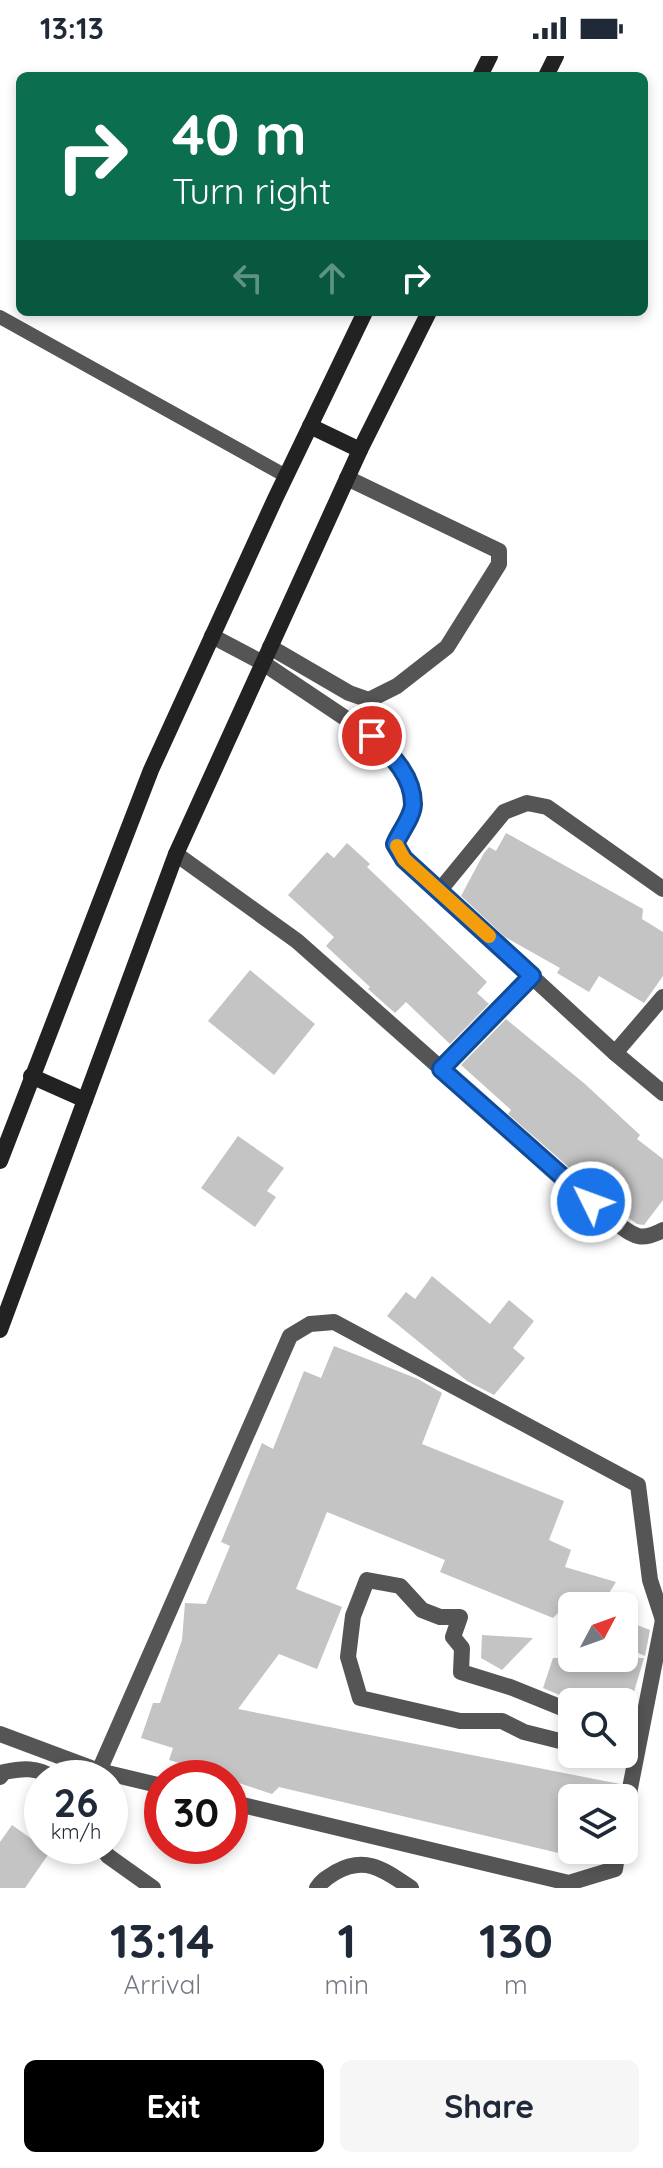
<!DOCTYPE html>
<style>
body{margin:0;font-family:Quicksand,sans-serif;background:#f6f6f7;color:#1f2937;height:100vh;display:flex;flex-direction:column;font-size:30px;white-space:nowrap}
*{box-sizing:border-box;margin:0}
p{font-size:26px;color:#747a83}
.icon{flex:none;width:44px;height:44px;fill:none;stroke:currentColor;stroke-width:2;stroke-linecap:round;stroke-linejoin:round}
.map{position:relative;height:1832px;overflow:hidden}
.panel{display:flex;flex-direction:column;background:#fff;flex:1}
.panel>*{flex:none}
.guide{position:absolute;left:16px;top:16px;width:632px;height:244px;border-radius:12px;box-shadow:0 4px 12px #0003;background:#0b6e4f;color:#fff;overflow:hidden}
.needle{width:52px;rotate:49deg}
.tools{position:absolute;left:558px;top:1536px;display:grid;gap:16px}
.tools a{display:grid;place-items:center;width:80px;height:80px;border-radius:12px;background:#fff;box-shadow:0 4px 12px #0003;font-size:40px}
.speed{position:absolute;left:24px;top:1704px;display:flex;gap:16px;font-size:40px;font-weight:700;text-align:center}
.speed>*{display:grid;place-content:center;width:104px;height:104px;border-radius:50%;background:#fff;box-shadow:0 4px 12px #0003;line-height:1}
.speed small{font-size:20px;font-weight:400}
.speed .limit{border:12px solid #d22;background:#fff;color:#111}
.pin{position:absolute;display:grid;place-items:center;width:68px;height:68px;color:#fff;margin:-34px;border:4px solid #fff;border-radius:50%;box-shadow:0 2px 8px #0007}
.me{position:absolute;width:88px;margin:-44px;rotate:312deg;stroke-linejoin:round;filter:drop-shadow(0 0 6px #0008)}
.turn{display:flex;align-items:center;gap:28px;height:168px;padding:0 24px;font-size:36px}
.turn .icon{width:104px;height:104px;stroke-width:2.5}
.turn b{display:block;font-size:56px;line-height:68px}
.lanes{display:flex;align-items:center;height:76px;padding:0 24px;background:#0003;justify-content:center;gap:40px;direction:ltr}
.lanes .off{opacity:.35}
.eta{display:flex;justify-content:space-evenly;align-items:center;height:136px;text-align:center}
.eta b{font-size:48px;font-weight:700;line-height:56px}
.primary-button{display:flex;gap:16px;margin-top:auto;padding:16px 24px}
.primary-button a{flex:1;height:92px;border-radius:12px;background:#000;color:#fff;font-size:32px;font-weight:700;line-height:92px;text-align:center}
.primary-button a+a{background:#f6f6f7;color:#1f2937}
.status{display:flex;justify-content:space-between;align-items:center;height:56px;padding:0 40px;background:#fff;direction:ltr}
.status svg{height:22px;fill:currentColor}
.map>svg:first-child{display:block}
.building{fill:#c4c4c4}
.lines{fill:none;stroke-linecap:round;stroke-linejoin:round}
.lane{stroke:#555;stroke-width:14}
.street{stroke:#555;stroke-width:16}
.secondary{stroke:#222;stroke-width:16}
.route-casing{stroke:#114b97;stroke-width:20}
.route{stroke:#1a73e8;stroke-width:14}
.slow{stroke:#f59e0b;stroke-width:14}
</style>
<div class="status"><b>13:13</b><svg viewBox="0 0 49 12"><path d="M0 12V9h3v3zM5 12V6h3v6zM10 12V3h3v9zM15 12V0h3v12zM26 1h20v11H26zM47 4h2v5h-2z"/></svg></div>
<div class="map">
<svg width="663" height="1832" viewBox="0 0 663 1832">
<rect width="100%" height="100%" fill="#fff"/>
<g class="building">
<path d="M506,777l137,76 -1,10 21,13v44l-19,27 -45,-27 -10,16 -32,-19 3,-5 -55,-31 -44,-41 23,-43 5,-6 7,4z"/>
<path d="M347,787l23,21 -3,3 120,115 -10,11 12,11 -39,40 -44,-42 -11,11 -27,-24 2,-2 -44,-41 8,-9 -46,-42 39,-43 7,6z"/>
<path d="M250,914l65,54 -41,51 -66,-54z"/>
<path d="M506,963l79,65 55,51 -3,4 26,20v41l-19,25 -7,-1 -17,-12 -112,-98 3,-4 -50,-45z"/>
<path d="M238,1080l46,32 -17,23 9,6 -21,30 -54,-39z"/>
<path d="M432,1220l58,48 19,-24 25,21 -21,27 12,10 -31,37 -27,-14 -80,-65 19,-24 9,7z"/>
<path d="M334,1290l84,33 24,14 -20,51 142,57 -15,39 22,10 -6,17 51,15 -15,24h-31l3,-8 -20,20 -113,-46 5,-12 -118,-48 -31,77 46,18 -25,62 -38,-15 -41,55 382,75 -3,14h-45v30l-5,27 -288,-68 -7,7 -42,-14v-2l-61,-18 4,-12 -32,-10 12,-35h7l22,-63 3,-37 21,1 24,-58 -9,-4 41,-99 11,6 31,-78 17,7z"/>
<path d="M624,1564l26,10 -5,26 -21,-9z"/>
<path d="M482,1579l51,3 -31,32 -21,-12z"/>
<path d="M553,1602h91l-13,44h-55l-33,-14z"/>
<path d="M12,1769l38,27 -25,36h-25v-46z"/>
</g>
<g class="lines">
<path class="lane" d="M0,261l286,159"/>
<g class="street">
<path d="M212,580l51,27 109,73 27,27 9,19 6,24 -19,38 9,15 211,194 48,40"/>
<path d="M270,591l79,46 20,7 28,-14 50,-39 52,-83v-13l-152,-73"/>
<path d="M176,798l121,87 316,280c21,14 25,22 50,9"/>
<path d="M440,834l64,-78 23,-9 20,4 116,82"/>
<path d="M615,997l48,-56"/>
<path d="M441,1013l91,-93"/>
<path d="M572,1656l-62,-25 -49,-15 1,-24 -9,-11 7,-20h-20l-18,-7 -22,-24 -33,-6 -14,36 -5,41 12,41 100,23h42l22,11 48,12"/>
<path d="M0,1678l99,37"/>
<path d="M612,1698l23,6"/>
<path d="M0,1721l4,-5c19,-4 33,-5 50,6"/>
<path d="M162,1730l-63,-15 191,-435 20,-12 24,-2 304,163 12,95 13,40"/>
<path d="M230,1746l339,81 46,-14 3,-19"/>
<path d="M624,1763l39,-199"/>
<path d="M101,1790l7,10 45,32"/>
<path d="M317,1832c5,-8 11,-11 19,-16 31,-17 49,-1 75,16"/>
</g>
<g class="secondary">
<path d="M480,20l10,-20"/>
<path d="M546,20l10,-20"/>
<path d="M310,370l50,24"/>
<path d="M31,1020l54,24"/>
<path d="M0,1105l151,-391 124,-271 90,-187"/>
<path d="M0,1274l176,-476 184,-404 69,-138"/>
</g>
</g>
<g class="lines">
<g class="route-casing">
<path id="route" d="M372,680c18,18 41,39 41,68 0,12 -13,28 -18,40l9,15 128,117 -91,93 150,133"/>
</g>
<use href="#route" class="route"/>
<path class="slow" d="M397,790l7,13 85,77"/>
</g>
</svg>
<div class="tools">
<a><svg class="needle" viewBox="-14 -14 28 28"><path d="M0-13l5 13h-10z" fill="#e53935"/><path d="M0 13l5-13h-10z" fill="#747a83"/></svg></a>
<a><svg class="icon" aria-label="search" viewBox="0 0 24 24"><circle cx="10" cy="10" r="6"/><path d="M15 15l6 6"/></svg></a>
<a><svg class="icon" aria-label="layers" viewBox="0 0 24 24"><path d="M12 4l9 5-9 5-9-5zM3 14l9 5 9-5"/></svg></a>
</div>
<div class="speed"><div>26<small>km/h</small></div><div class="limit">30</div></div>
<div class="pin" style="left:372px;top:680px;background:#d93025"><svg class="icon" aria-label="arrive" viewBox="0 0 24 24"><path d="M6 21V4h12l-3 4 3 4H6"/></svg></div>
<svg class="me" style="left:591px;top:1146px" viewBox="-20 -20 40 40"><circle r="17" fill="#1a73e8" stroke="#fff" stroke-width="3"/><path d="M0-11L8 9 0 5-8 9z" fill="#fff"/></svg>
<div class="guide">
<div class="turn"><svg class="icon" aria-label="right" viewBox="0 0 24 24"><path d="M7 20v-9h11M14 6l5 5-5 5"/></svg><div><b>40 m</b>Turn right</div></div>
<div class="lanes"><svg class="icon off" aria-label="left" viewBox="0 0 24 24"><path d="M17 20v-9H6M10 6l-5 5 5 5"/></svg><svg class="icon off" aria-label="ahead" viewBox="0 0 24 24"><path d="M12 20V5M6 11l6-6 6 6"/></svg><svg class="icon" aria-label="right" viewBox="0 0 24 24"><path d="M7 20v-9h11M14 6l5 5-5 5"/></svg></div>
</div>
</div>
<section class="panel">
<div class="eta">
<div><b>13:14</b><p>Arrival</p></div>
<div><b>1</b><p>min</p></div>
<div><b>130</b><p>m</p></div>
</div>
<div class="primary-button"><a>Exit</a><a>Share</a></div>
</section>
